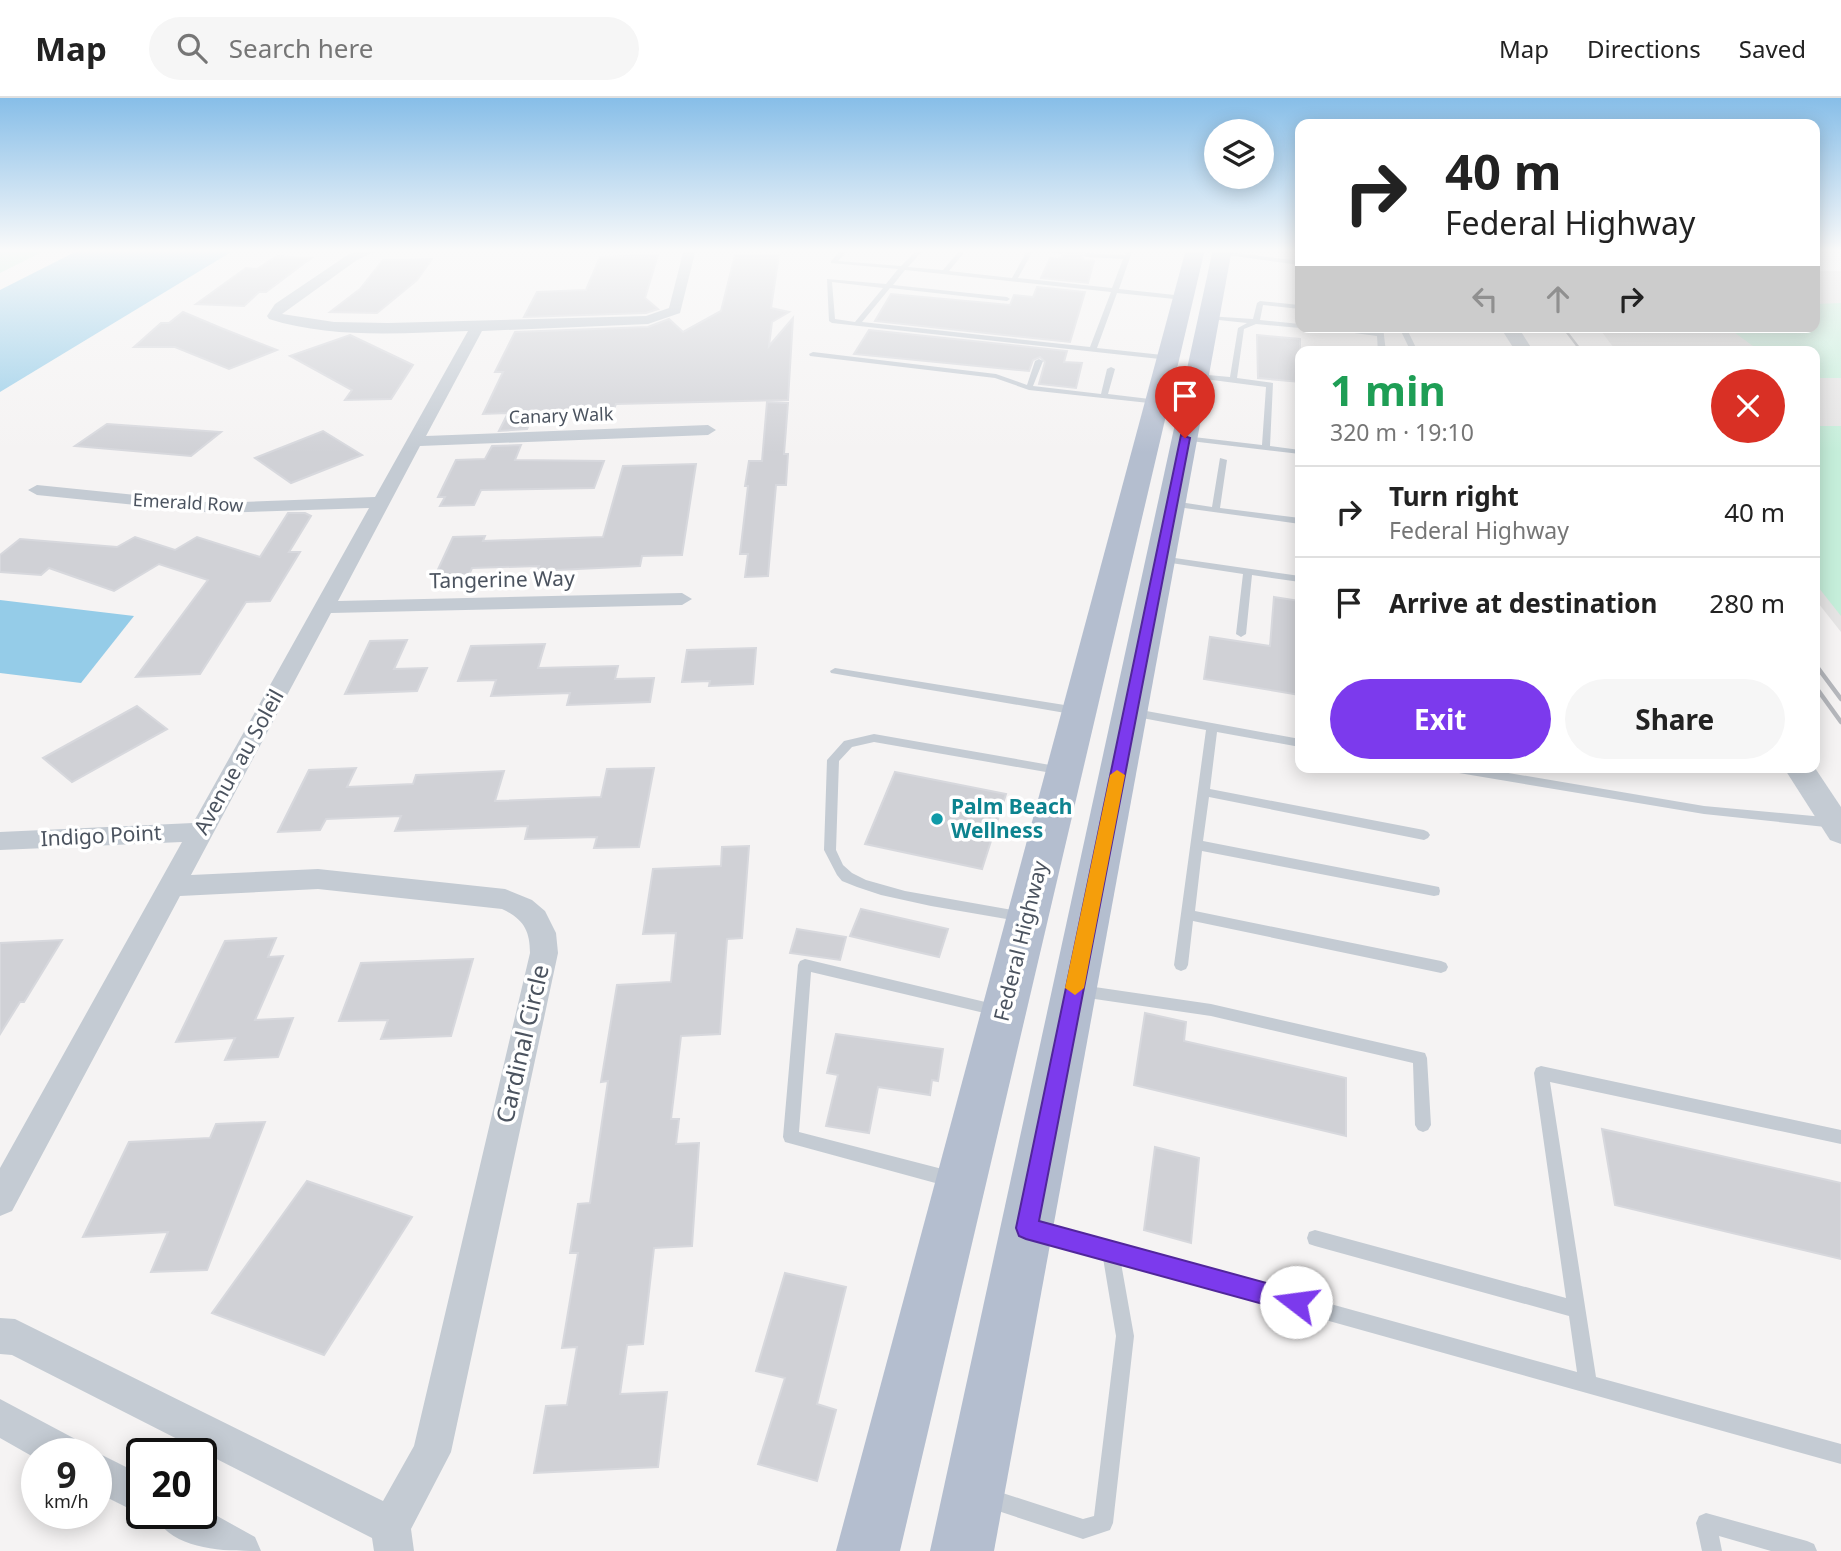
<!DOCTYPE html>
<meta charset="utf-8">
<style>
body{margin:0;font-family:"Noto Sans",sans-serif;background:#f6f6f6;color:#222;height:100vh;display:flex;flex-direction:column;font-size:26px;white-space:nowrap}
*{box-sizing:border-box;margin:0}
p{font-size:23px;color:#767676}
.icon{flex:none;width:38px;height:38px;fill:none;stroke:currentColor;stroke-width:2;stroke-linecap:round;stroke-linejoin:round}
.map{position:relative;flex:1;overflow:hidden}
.panel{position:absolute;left:1295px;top:248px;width:525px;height:427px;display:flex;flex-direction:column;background:#fff;border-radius:14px;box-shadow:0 4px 18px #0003}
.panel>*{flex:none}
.banner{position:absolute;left:1295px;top:21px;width:525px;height:214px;border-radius:14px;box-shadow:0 4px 18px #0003;background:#fff;color:#222;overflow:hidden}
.tools{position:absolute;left:1204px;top:21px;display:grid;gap:14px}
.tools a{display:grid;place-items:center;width:70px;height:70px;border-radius:50%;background:#fff;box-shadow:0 4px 18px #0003;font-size:35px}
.speed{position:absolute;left:21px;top:1340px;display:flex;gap:14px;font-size:35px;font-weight:700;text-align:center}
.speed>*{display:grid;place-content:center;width:91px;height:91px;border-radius:50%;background:#fff;box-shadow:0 4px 18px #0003;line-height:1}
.speed small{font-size:18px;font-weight:400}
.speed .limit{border:4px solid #111;border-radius:10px;background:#fff;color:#111}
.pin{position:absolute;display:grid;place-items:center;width:60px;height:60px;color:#fff;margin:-72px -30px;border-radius:50% 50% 50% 0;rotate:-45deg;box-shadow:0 0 7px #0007}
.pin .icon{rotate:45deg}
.me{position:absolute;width:77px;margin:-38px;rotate:285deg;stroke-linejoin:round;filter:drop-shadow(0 0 5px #0008)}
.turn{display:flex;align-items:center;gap:24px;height:147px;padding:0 35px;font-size:32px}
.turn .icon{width:91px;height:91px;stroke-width:2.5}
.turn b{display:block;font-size:49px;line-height:60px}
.lanes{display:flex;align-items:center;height:66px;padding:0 35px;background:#0003;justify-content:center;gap:35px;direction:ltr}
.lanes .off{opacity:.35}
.round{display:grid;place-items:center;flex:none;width:74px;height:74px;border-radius:37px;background:#f6f6f6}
.summary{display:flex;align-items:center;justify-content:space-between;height:119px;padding:0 35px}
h1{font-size:42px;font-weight:700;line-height:52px;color:#1e9e55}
.button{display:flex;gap:14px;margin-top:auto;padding:14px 35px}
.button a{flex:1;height:80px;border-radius:42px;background:#7c3aed;color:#fff;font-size:28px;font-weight:700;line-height:80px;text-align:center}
.button a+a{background:#f6f6f6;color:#222}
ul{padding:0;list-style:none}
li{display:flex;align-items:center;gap:21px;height:91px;padding:0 35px;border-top:2px solid #e0e0e0}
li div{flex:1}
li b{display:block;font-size:26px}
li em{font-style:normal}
header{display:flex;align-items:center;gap:42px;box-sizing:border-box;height:98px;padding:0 35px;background:#fff;border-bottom:2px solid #e0e0e0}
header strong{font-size:33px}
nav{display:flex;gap:38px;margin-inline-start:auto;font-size:24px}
.search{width:490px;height:63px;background:#f6f6f6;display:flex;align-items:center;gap:18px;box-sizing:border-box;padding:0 24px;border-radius:38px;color:#767676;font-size:26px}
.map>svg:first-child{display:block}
.education{fill:#e5e4e4}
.green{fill:#c5eeda}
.water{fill:#95cce8}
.building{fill:#d0d1d6;stroke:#d7d8dd;stroke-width:2}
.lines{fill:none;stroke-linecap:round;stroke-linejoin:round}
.service{fill:#c4cbd3;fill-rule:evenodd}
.minor{fill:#c4cbd3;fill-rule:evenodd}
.tertiary{fill:#c4cbd3;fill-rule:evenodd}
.primary{fill:#b4becf;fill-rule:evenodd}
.rail-far1{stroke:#b5b7bc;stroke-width:2.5}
.rail{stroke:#b5b7bc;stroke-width:4.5}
.route{fill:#7c3aed;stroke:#51269a;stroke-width:2}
.slow{fill:#f59e0b}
.culture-dot{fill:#0f9aa8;stroke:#fff;stroke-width:2.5}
.labels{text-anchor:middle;stroke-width:7;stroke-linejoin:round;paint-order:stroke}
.far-street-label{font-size:18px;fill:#4b535f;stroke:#fff}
.street-label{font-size:21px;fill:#4b535f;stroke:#fff}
.culture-label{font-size:21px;font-weight:bold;fill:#0d838f;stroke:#fff;text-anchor:start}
.near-street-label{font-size:24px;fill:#4b535f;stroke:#fff}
</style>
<header>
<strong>Map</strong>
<div class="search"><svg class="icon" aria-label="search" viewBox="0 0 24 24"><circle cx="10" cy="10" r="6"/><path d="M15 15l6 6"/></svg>Search here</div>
<nav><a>Map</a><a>Directions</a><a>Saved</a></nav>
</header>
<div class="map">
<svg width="1841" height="1453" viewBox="0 0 1841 1453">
<rect width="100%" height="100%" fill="#f5f3f3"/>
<path class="education" d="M1815,173h26v361l-26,-33v-247h-198l-19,-25h217z"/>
<g class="green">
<path d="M0,151h48l-48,24z"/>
<path d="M1841,205v75h-26v-26h-54l-34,-25h88v-23z"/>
<path d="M1815,328h26v190l-26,-33z"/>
</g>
<g class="water">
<path d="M81,151h155l-236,143v-102z"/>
<path d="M0,502l134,16 -53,67 -81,-10z"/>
</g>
<g class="building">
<path d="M1065,152l19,1 -3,3 3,6 10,1 -6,22 -47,-5 9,-20 8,1 7,-5z"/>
<path d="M658,157l-13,43 13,11 -12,4 -122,4 13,-25 49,-2 14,-33z"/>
<path d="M735,157h44l-8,53 18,4 -17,10 -3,24 24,-28 -5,82 -172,4 -2,5 -79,3 -8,17 -28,2 9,-18 -25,1 20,-42h-8l20,-40 133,-5 21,-8 14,13 38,-21z"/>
<path d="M277,158l34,2 -45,34h-7l-15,14 -48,-2 50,-36 11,1z"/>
<path d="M432,161l-15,21 -40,33 -47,-1 30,-23 23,-29z"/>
<path d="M1037,189l48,5 -15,50 -195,-21 16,-27 119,11 4,-10 19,2z"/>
<path d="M183,214l38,16 56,22 -48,19 -54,-22h-41l27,-24h8z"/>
<path d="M869,232l198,21 -3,11 18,1 -6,25 -37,-4 6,-22 -5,-5 -7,3 -4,11 -175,-17z"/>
<path d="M350,237l63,30 -22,34 -46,1 7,-10 -62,-34z"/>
<path d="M1257,237l43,4v43l-42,-4z"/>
<path d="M767,304l21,1 -4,51h4l-2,31h-10l-8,91 -23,1 3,-23h-8l8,-68h-3l4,-25h13z"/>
<path d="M107,326l114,8 -30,24 -116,-10z"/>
<path d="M323,333l39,24 -71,28 -36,-25z"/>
<path d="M521,347l-6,15 89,1 -10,27 -113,2 -7,15 -34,1 5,-9h-7l18,-37 29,-1 7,-13z"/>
<path d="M696,366l-14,91 -40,1 -2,10 -103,5 2,-5 -67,2 -3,7 -34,1 18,-39 32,-1 -2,5 120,-4 20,-71z"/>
<path d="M288,415h17l6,3 -22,36h11l-30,49 -24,1 -46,72 -64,3 72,-97 -49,-16 -45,27 -65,-23 -8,7 -41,-3v-17l20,-16 97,8 18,-10 40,13 22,-13 63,20z"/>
<path d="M1274,499l26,4v94l-96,-16 6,-42 60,9z"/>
<path d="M407,542l-13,29 33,-1 -10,23 -72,3 25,-53z"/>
<path d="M545,546l-7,24 80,-2 -3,13 39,-1 -4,24 -83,3 3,-12 -79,3 5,-16 -38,1 13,-35z"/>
<path d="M756,550l-3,36 -44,2 1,-5 -28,1 5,-32z"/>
<path d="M137,608l30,23 -95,53 -29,-24z"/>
<path d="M356,670l-9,19 66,-3 3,-9 88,-4 -9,30 106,-4 6,-28 47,-1 -15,79 -45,1 3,-11 -72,2 3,-13 -133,5 6,-15 -75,3 -6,11 -42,2 31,-62z"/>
<path d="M895,674l111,22 -24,75 -117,-25z"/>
<path d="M749,748l-7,92 -15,1 -7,95 -39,2 -10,83h8l-3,25 23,-1 -7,103 -38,2 -11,96 -16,1 -7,49 47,-2 -9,75 -124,6 12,-67 21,-1 10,-58 -15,1 16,-95h-8l8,-49 12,-1 18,-122 -7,1 16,-97 54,-3 5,-49 -33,1 10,-65 68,-3 1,-19z"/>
<path d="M861,811l87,20 -9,28 -89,-21z"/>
<path d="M797,831l49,8 -6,23 -50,-7z"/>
<path d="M276,840l-8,19 15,-1 -28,64 38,-2 -15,39 -53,3 10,-22 -59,4 49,-101z"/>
<path d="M62,842l-38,62h-4l-20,32v-91z"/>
<path d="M473,861l-22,77 -70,3 7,-19 -49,1 22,-58z"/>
<path d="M1145,915l41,9 -2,19 162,37v58l-212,-51z"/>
<path d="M836,936l107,15 -5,32 -6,-1 -2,15 -52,-8 -9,46 -43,-7 12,-51 -11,-2z"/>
<path d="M265,1024l-58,148 -56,2 17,-40 -85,5 46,-95 81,-4 6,-14z"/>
<path d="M1602,1031l239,54v76l-226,-54z"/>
<path d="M1155,1049l44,11 -8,85 -47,-13z"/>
<path d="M307,1083l105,36 -88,138 -112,-42z"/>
<path d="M785,1175l61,14 -29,117 19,6 -19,71 -59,-17 27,-86 -29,-7z"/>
</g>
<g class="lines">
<g class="service">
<path d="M842,151h7l-11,12 63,5 17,-17h6l-16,18 35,3 18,-21h6l-18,22 63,7 16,-29h6l-16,29 94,10 11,-29 -37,-2 -3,-2 3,-2 39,2 2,-6h6l-14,40 65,7 3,2 -3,2 -67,-7 -20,55 75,8v4h-3l-337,-37 -3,-2 -2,-42 59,5 12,-15 -67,-6v-2zM905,172l206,22 -21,55 -228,-25 28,-34 117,13 3,-2 -3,-2 -114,-12zM832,184l51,6 -28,34 -20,-3z"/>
<path d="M1038,151h16l10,3 -3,2z"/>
<path d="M1222,153l78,10v4l-80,-11z"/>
<path d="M1260,203l40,4v4l-37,-4 -3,15 40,4v3h3l-3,1 -44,-4 -12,5 -7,49 36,5 -3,63 30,4v4l-118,-14 -1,-2 4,-2 77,9 4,-58 -69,-9 -4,-2 4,-2 33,3 8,-49 9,-5 -38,-4 -3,-2 1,-1 46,3 4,-16z"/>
<path d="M1309,229h26l42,4v-4h6l3,25h-8l-1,-16z"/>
<path d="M1399,229h7l12,25h-7z"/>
<path d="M813,254l183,22 31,11 8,-24 4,-2 4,2 -10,25 68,8 6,-25 4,-2 4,2 -7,25 50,6 4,2 -4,2 -129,-14 -34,-12 -185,-22 -1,-2z"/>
<path d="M1220,360l7,2 -7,48 80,10v6l-130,-18v-4l3,-1 39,6z"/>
<path d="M1161,458l139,20v6l-48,-7 -6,59 -5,3 -5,-3 7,-60 -85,-13v-4z"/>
<path d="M835,570l242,39 6,4 -6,4 -246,-42 -1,-2z"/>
<path d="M1130,610l170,31v8l-83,-15 -7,57 214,41 4,2 2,3 -2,3 -4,2 -215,-43 -6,44 231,45 5,1 1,4 -1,4 -5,1 -232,-45 -7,60 246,50 5,2 2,4 -2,4 -5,2 -248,-52 -5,44 -2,4 -5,2 -5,-2 -2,-4 32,-235 -80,-15 -2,-3z"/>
<path d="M874,636l193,34 2,3 -2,3 -4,1 -189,-33 -22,5 -13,14 -3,89 7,15 9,8 14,7 39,11 119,21 5,1 2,4 -2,4 -5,1 -93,-16 -50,-11 -24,-8 -15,-6 -5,-6 -13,-25 3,-90 17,-19z"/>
<path d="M1447,670h32l225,38 131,12 4,2 2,3 -6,5 -131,-14 -251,-42z"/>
<path d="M805,861l197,47 2,4 -2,4 -5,2 -186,-44 -12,160 151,39 6,2 2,6 -2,6 -6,2 -165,-45 -2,-5 15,-172 2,-4z"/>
<path d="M1081,887l130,19 214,49 2,5 4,67 -3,5 -5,2 -5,-2 -3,-5 -2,-62 -202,-47 -130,-19 -5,-2 -2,-4 2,-4z"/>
<path d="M1541,968l300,64v14l-291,-62 46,295 245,67v20l-720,-201 13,73 -21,187 -3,7 -27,9 -103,-34 -3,-7 3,-7 7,-3 96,31 11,-3 22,-180 -13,-78 -72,-21 -2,-6 2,-6 6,-2 540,149 -8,-56 -254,-70 -6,-2 -2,-6 2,-6 6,-2 251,68 -32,-225 2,-5z"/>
<path d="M1706,1415l101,28 7,3 3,7h-46l-52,-15 3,15h-20l-6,-28 3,-7z"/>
</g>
<g class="minor">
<path d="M363,151h17l-23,11 -75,54 52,8 54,1 258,-7 23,-8 15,-59h12l-16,64 -32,11 -166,7 -56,105 282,-11 8,5 -8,5 -288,11 -82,155 344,-8 10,6 -10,6 -351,8 -140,262 127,-6 187,20 27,11 13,11 11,22 2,20 -107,499 -40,77 3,22h-40l-2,-13 -360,-183 -12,-1v-36l15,1 368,182 31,-55 116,-493c0,-23 -7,-34 -28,-44l-184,-20 -138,7 -168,315 -12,5v-48l182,-326 -182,8v-18l193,-9 176,-315 -154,5 -178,-18 -9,-5 9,-5 178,18 160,-6 93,-166c-64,2 -137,8 -199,-12l-2,-3 8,-12 74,-50z"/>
<path d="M0,1301l79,42 6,13h-48v5l-37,-21z"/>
<path d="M96,1354l46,23v39h4l-4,1 -46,-23v-38h-6z"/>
<path d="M201,1409l54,30 6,14c-37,0 -90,0 -107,-37h47z"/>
</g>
<g class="tertiary">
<path d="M1500,229h18l16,25h-18z"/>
<path d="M1784,670h31l26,39v37l-11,-4z"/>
</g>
<g class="primary">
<path d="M1186,151h19l-305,1302h-64z"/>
<path d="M1213,151h19l-238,1302h-64z"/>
</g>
<path class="rail-far1" d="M1563,229l19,25"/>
<g class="rail">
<path d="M1815,566l26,35"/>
<path d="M1815,588l26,36"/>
</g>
</g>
<linearGradient id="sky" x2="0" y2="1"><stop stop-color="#87bee8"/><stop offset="0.43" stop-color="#fafafa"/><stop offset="1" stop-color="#fafafa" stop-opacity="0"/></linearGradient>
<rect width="1841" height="355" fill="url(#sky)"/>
<path class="route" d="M1181,337l9,3 -151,783 257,70 8,3 3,8 -3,8 -8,3 -270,-74 -7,-3 -3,-8z"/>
<path class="slow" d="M1117,672l8,5 -41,213 -9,7 -10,-7 45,-213z"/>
<circle class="culture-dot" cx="937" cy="721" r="7"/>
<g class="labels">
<g class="far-street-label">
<text transform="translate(561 318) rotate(-2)" y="6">Canary Walk</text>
<text transform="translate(188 405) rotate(3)" y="6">Emerald Row</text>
</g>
<g class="street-label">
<text transform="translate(502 482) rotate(-1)" y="7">Tangerine Way</text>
<text transform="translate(239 664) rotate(-61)" y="7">Avenue au Soleil</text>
<text transform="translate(101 738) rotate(-3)" y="7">Indigo Point</text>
<text transform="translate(1021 843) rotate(-76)" y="7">Federal Highway</text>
</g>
<g class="culture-label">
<text x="951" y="716">Palm Beach<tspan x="951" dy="24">Wellness</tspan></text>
</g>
<g class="near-street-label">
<text transform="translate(523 946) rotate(-77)" y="8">Cardinal Circle</text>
</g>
</g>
</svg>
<div class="tools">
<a><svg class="icon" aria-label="layers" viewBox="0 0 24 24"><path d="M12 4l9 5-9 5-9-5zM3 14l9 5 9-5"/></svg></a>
</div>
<div class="speed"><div>9<small>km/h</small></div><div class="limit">20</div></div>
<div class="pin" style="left:1185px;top:340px;background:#d93025"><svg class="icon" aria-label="arrive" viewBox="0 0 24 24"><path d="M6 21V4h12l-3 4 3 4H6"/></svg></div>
<svg class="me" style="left:1296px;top:1204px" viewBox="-20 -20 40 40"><circle r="19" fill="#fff"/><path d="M0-13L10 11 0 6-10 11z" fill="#7c3aed"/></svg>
<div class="banner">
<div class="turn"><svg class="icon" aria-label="right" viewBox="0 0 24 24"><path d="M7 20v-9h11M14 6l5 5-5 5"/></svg><div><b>40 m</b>Federal Highway</div></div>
<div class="lanes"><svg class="icon off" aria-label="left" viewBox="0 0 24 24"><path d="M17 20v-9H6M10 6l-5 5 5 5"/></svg><svg class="icon off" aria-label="ahead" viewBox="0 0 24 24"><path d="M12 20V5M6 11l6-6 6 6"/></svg><svg class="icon" aria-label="right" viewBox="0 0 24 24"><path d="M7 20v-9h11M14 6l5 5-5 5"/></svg></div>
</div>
<section class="panel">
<div class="summary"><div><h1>1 min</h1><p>320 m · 19:10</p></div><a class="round" style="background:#d93025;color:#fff"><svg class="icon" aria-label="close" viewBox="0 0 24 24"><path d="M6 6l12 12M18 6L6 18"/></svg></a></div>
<ul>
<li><svg class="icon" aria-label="right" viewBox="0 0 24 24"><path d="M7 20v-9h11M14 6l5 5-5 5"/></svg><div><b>Turn right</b><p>Federal Highway</p></div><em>40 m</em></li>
<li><svg class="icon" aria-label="arrive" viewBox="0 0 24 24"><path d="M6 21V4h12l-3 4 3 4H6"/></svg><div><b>Arrive at destination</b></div><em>280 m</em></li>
</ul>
<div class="button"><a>Exit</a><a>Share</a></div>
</section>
</div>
